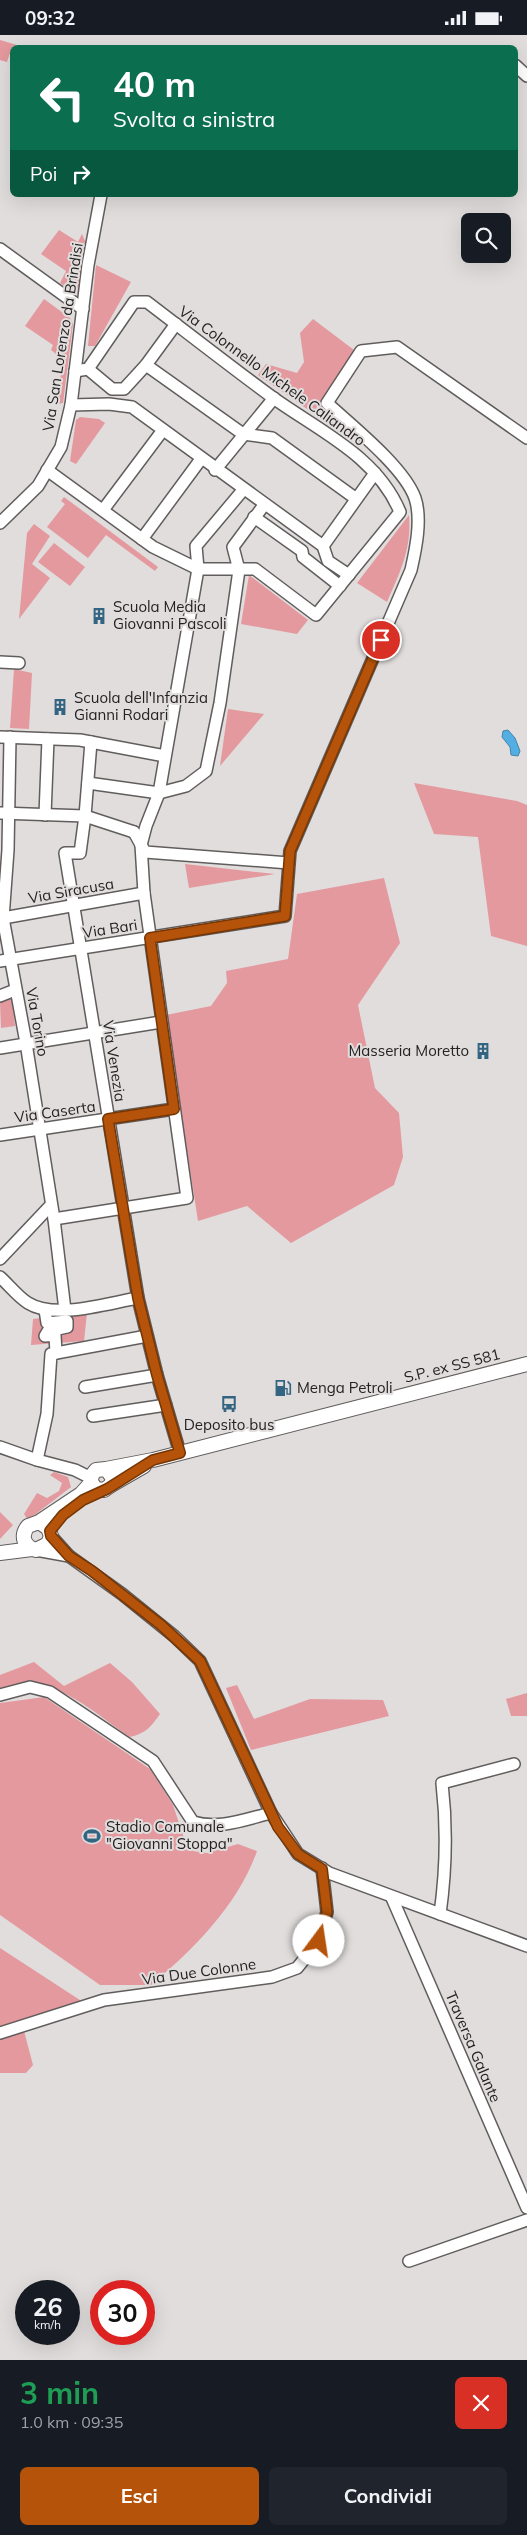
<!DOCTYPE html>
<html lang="it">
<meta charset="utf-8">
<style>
body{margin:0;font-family:Mulish,sans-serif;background:#20242c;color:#f1f3f6;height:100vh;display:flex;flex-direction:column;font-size:19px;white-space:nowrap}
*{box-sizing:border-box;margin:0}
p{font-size:16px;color:#9ea1a6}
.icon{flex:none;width:28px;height:28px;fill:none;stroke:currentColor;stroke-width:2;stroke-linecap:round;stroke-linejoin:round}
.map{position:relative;height:2325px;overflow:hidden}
.drawer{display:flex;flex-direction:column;background:#171b24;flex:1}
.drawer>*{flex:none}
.hud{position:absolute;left:10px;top:10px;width:508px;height:152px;border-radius:8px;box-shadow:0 5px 20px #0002;background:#0b6e4f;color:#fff;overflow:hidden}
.fabs{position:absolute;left:461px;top:178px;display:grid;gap:10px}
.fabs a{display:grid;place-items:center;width:50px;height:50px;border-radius:8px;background:#171b24;box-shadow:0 5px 20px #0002;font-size:25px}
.speed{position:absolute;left:15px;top:2245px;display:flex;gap:10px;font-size:25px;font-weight:700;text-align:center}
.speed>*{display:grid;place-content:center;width:65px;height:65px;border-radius:50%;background:#171b24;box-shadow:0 5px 20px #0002;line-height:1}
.speed small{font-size:12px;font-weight:400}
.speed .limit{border:8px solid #d22;background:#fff;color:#111}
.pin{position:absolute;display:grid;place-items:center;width:42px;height:42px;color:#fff;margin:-21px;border:2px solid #fff;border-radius:50%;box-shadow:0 1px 5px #0007}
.me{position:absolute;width:55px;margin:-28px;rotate:14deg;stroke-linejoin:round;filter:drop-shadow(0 0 4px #0008)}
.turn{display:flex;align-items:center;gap:18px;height:105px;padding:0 20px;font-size:22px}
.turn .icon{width:65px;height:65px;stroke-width:2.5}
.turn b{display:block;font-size:35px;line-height:42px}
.then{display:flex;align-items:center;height:48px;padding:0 20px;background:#0003;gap:10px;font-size:19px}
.round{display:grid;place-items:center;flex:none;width:52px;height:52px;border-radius:8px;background:#20242c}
.head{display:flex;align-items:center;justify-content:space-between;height:85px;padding:0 20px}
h1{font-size:30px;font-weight:700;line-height:38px;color:#1e9e55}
.button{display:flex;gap:10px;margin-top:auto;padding:10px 20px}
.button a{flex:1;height:58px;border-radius:8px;background:#b45309;color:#fff;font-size:20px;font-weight:700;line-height:58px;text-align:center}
.button a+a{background:#20242c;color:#f1f3f6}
.status{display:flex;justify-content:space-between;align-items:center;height:35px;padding:0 25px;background:#171b24;direction:ltr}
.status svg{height:14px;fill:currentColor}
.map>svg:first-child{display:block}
.green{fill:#e4999e}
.water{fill:#53aee3;stroke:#4584a9}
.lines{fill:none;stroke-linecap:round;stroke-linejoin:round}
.minor-casing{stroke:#615d5d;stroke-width:14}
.major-casing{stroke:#615d5d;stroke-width:16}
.minor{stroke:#fff;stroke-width:11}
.major{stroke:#fff;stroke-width:14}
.route-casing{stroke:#753606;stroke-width:12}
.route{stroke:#b45309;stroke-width:9}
.labels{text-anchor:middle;stroke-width:4;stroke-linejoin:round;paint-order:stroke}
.street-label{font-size:15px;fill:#242222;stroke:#e1dddd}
.poi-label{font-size:15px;fill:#242222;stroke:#e1dddd;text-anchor:start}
</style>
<div class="status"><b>09:32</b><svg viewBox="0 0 49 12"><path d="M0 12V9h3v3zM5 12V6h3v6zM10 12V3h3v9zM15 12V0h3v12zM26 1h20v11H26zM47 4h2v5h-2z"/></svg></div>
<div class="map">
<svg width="527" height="2325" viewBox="0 0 527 2325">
<rect width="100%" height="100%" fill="#e1dddd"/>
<g class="green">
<path d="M0,5l17,5 -5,2 -5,15 -7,-2z"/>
<path d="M59,195l19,12 4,-8 3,7 -6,52 -3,1 -16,-11 6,-12 -25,-17z"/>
<path d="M96,230l35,17 -36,64h-7z"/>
<path d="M44,264l26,19 3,6 -10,79 -5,1 -1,-5 5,-31 -6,-4 5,-6 -10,-8 2,-5 -28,-19z"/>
<path d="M313,284l41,31 -39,60 28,18 6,10 -91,-63 8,-11 31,9 7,-11 -4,-29z"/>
<path d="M80,382l19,2 6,4 -29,41 -6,-3 6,-41z"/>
<path d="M64,462l94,70 -3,4 -49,-36 -18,23 -41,-31 18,-23 -4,-3z"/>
<path d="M409,480c3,34 -9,57 -22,87l-30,-19z"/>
<path d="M34,489l16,12 -18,28 18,14 -31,41 8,-86z"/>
<path d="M54,508l31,24 -15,19 -32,-24z"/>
<path d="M249,540l59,45 -11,14 -56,-10z"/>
<path d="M14,634l18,4 -3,56 -19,-1z"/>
<path d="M228,674l36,5 -44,52z"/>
<path d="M414,748l103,18 10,4v141l-36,-10 -13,-99 -44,-3z"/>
<path d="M185,829l90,10 -86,14z"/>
<path d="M384,843l16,65 -42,62 17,83 24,25 4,44 -9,28 -103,58 -44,-37 -49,15 -32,-206 45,-9 16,-23 -1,-12 62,-12 9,-65z"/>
<path d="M12,962l3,29 -14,2 -1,-26z"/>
<path d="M87,1278l-3,28 -53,4 2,-26z"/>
<path d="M54,1437l14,5 3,10 -43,33 -4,-6 13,-21 10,5 12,-7 3,-8 -12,-8z"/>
<path d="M0,1477l13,13 -13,14z"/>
<path d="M34,1627l30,24 46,-23 22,19 28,32c-9,13 -14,19 -30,23 -38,-25 -82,-70 -130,-47v-15z"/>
<path d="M237,1650l17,34 56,-20 73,1 6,16 -138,34 -25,-62z"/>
<path d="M527,1658v23h-16l-5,-17z"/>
<path d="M44,1662l106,72 23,36 12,36 8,10 14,2 31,-9 19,7c-19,54 -63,98 -106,134h-51l-100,-70v-212z"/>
<path d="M0,1913l83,54 -83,26z"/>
<path d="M24,1996l9,34 -7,8h-26v-34z"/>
</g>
<path class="water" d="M508,695l7,8 5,13 -2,5 -7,-1 -1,-8 -8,-10 1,-6z"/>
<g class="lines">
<g class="minor-casing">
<g id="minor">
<path d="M515,30l12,11"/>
<path d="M0,214l83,60"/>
<path d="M146,330l97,69 29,4 83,60"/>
<path d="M88,334l24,20h12l22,-24 30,-41"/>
<path d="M71,370l38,-1 23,3 191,139 5,15 21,14"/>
<path d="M47,435l106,77 45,22h57l61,46 84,-103c-23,-56 -81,-81 -128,-115 -42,-31 -83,-63 -125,-95h-13l-46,67 -13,2"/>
<path d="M215,435l59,-72"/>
<path d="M103,475l60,-80"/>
<path d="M254,482l48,34 1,6 37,29"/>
<path d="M0,488l38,-37 23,-39 10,-42 17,-140 13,-70"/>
<path d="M142,504l59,-80"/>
<path d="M323,511l52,-73"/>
<path d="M0,627l19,1"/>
<path d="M0,702l80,3 85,16"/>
<path d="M10,702l-2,113 -5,68 23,125 28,176 11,91"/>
<path d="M91,707l-6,74 -5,37h-15l73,445 19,77 23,78"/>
<path d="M88,748l71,10 27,-7 20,-15 14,-68 19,-133 -6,-23 31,-42"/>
<path d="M0,778l85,3 49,16"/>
<path d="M45,780l3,-76"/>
<path d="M134,797l11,20 144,11"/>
<path d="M3,883l141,-25"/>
<path d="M0,926l285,-45 5,-65 121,-281c5,-22 11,-51 4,-72 -11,-31 -63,-72 -88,-95l34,-52 36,-4 130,91"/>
<path d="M0,961l15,-6"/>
<path d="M0,1013l161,-26"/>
<path d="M0,1100l174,-26"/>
<path d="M54,1184l133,-21 -43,-305 -3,-48 5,-19 13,-33 39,-224 -2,-23 47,-56"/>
<path d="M0,1224l51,-54"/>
<path d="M0,1242c9,8 18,20 28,26 27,17 80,0 110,-5"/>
<path d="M45,1275l2,13 20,-2v6l-19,4 -3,5 10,-1 1,18"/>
<path d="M85,1352l72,-12"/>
<path d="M93,1381l73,-11"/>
<path d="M0,1412l37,13 38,10 16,8"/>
<path d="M37,1425l10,-46 4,-60 96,-18"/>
<path d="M51,1501l18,20 53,38 52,42 26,25 71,152 27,41 31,19 198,73"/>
<path d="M36,1515l33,6"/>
<path d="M0,1660l30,-8 20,5 103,69 40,61c26,8 53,-3 78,-9"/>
<path d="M392,1863l135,310"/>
<path d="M440,1879c6,-43 7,-88 2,-131l72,-19"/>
<path d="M0,1998l104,-33 168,-23 25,-9 22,-27 8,-29 -5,-44"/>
<path d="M409,2226l118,-41"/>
</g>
</g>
<g class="major-casing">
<g id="major">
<path d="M106,1434l47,-9 374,-96"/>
<path d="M111,1450l33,-19"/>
<path d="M39,1487l9,6 3,8 -3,8 -12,6c-12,-3 -16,-14 -8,-24l11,-4 42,-28 9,-10 2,-9 4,-5 10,-1 7,9 -2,7 -7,5 -8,-1 -5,-7"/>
<path d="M0,1518l32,-4"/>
</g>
</g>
<use href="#minor" class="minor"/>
<use href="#major" class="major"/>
</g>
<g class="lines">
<g class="route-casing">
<path id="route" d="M319,1906l8,-29 -5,-43 -24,-15 -20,-27 -78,-166 -39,-36 -69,-54 -23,-15 -18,-20 -1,-5 13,-16 20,-15 24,-11 46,-29 27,-7 -23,-78 -19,-77 -30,-179 66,-10 -24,-171 135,-22 5,-65 91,-211"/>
</g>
<use href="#route" class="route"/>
</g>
<defs>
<g id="building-bare" transform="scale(1.35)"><path d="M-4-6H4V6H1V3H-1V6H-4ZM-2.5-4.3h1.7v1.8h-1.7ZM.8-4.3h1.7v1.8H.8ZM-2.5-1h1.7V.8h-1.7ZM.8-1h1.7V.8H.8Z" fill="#336582" stroke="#e1dddd" stroke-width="2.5" paint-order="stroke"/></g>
<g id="fuel-bare" transform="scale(1.35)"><path d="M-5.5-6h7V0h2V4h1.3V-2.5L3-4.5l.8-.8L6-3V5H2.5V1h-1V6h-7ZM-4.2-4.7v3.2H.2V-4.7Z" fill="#336582" stroke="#e1dddd" stroke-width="2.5" paint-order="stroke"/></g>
<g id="bus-bare" transform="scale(1.35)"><path d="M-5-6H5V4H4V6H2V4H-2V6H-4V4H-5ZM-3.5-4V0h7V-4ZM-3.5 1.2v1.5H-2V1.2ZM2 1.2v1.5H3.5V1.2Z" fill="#336582" stroke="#e1dddd" stroke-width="2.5" paint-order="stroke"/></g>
<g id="stadium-bare" transform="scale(1.35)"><path d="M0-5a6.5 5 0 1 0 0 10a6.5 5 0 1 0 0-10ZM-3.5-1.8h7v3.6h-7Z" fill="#336582" stroke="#e1dddd" stroke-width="2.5" paint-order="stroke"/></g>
</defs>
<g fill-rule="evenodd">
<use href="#building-bare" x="99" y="581"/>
<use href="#building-bare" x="60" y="672"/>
<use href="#building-bare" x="483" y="1016"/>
<use href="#fuel-bare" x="283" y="1353"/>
<use href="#bus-bare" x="229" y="1369"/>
<use href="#stadium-bare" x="92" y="1801"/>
</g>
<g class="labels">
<g class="street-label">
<text transform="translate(63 302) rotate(-81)" y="5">Via San Lorenzo da Brindisi</text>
<text transform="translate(272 341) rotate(36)" y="5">Via Colonnello Michele Caliandro</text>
<text transform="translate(71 856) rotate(-10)" y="5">Via Siracusa</text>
<text transform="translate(110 894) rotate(-9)" y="5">Via Bari</text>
<text transform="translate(37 987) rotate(80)" y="5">Via Torino</text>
<text transform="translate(114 1026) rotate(81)" y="5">Via Venezia</text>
<text transform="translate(55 1077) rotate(-8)" y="5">Via Caserta</text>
<text transform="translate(452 1331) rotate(-14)" y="5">S.P. ex SS 581</text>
<text transform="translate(199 1937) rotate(-8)" y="5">Via Due Colonne</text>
<text transform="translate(473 2012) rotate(67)" y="5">Traversa Galante</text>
</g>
<g class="poi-label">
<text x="113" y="577">Scuola Media<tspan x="113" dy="17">Giovanni Pascoli</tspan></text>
<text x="74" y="668">Scuola dell'Infanzia<tspan x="74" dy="17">Gianni Rodari</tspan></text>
<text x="469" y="1021" text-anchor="end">Masseria Moretto</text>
<text x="297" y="1358">Menga Petroli</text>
<text x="229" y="1395" text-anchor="middle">Deposito bus</text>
<text x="106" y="1797">Stadio Comunale<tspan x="106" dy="17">"Giovanni Stoppa"</tspan></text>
</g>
</g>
</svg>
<div class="fabs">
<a><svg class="icon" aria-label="search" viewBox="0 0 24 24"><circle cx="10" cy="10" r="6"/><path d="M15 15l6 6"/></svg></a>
</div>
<div class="speed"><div>26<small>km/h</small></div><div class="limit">30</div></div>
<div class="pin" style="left:381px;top:605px;background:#d93025"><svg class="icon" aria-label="arrive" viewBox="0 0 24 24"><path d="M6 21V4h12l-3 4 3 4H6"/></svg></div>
<svg class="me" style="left:319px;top:1906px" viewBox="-20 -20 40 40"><circle r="19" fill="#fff"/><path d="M0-13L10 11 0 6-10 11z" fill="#b45309"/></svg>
<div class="hud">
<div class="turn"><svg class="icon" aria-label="left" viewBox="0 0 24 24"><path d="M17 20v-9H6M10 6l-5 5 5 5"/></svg><div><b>40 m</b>Svolta a sinistra</div></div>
<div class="then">Poi<svg class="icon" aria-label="right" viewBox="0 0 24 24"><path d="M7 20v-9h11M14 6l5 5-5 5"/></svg></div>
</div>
</div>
<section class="drawer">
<div class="head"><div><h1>3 min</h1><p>1.0 km · 09:35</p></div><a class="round" style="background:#d93025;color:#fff"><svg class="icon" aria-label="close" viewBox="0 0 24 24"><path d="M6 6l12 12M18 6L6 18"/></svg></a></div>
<div class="button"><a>Esci</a><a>Condividi</a></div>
</section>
